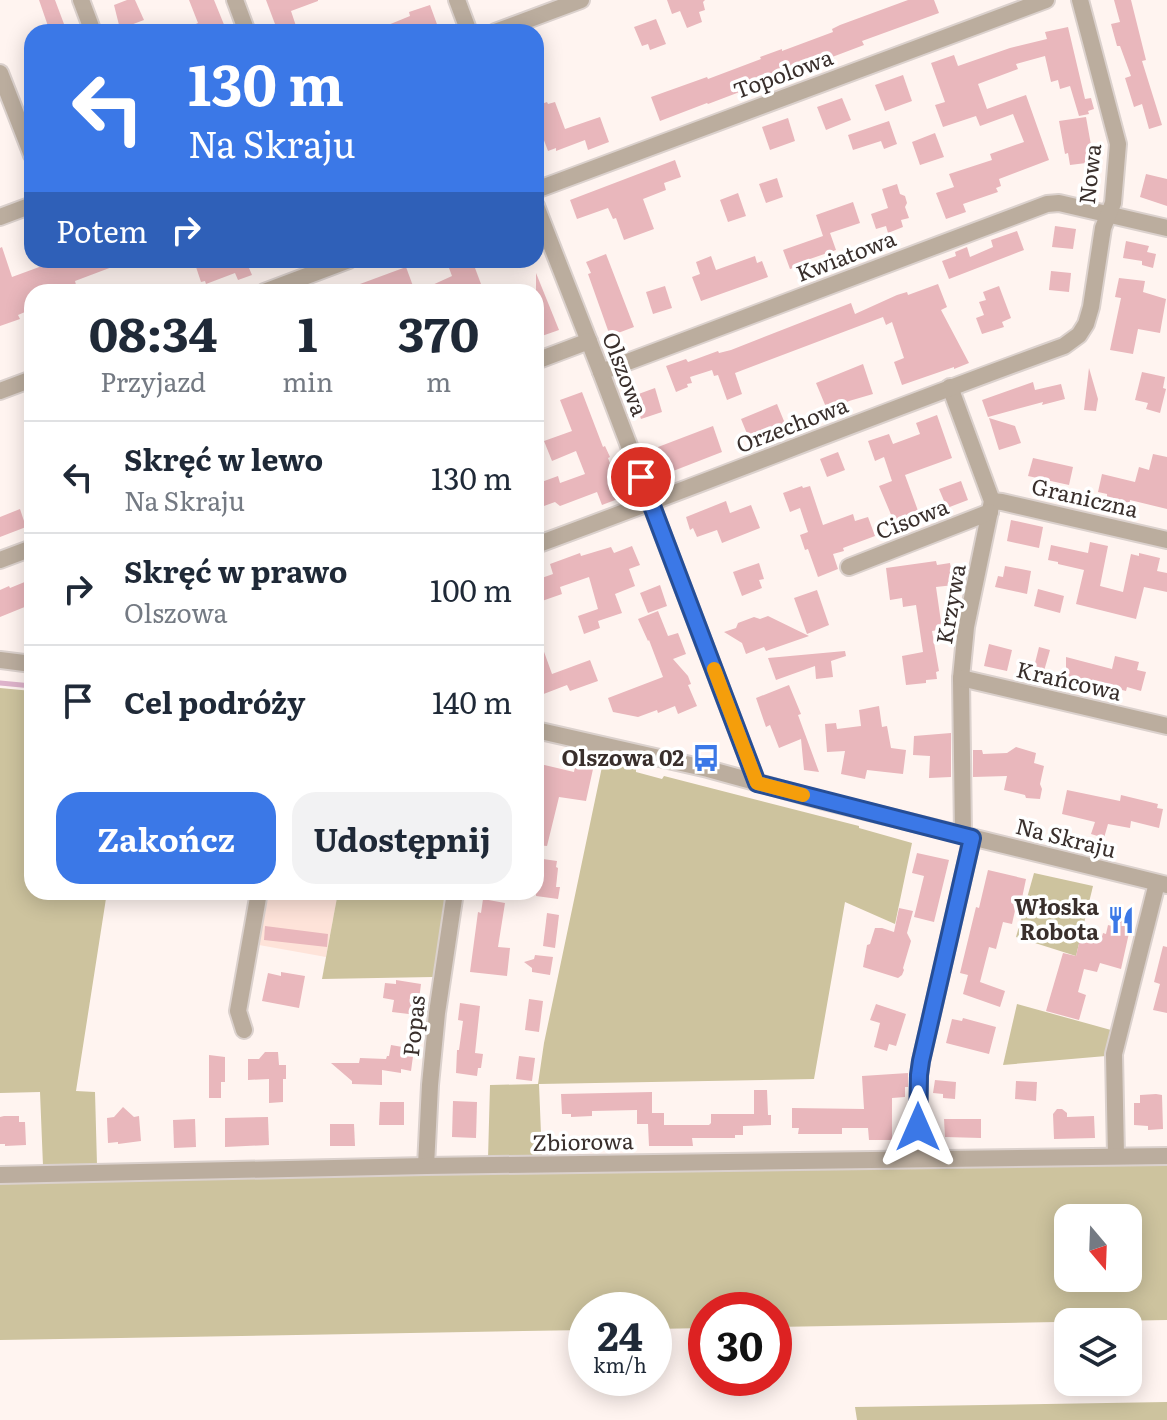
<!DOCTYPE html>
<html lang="pl">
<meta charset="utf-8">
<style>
body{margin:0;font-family:Literata,serif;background:#f2f2f3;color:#1f2937;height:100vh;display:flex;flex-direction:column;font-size:30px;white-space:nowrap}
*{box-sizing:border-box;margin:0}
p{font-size:26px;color:#747a83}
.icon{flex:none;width:44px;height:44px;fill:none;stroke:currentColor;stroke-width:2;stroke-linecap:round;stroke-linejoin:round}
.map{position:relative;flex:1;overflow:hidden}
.side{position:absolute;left:24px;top:284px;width:520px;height:616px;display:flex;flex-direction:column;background:#fff;border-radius:24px;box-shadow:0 4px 20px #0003}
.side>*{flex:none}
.banner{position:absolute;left:24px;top:24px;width:520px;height:244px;border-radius:24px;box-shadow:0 4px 20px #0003;background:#3b78e7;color:#fff;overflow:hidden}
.needle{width:52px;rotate:161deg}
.tools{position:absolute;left:1054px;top:1204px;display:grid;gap:16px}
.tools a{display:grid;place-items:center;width:88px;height:88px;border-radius:16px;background:#fff;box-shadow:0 4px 20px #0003;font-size:40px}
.speed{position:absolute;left:568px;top:1292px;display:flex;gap:16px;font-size:40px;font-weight:700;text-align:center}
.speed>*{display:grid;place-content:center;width:104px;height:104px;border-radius:50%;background:#fff;box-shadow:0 4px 20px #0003;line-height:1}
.speed small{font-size:20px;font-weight:400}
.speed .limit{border:12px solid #d22;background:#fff;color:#111}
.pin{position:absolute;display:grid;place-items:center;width:68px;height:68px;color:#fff;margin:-34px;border:4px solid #fff;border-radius:50%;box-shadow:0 2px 8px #0007}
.me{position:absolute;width:88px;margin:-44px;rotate:0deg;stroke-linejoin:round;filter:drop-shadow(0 0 6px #0008)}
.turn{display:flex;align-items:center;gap:28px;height:168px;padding:0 32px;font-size:36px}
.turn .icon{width:104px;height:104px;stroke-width:2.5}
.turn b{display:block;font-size:56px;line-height:68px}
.then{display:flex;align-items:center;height:76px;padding:0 32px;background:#0003;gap:16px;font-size:30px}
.eta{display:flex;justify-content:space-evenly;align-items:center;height:136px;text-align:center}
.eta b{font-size:48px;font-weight:700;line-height:56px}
.action{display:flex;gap:16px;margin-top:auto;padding:16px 32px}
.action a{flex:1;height:92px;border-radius:24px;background:#3b78e7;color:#fff;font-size:32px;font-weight:700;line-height:92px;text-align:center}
.action a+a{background:#f2f2f3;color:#1f2937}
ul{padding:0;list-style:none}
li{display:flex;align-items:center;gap:24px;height:112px;padding:0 32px;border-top:2px solid #e0e1e3}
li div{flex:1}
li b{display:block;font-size:30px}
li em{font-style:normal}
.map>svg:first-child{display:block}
.built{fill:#fee3d9}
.green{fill:#cdc39e;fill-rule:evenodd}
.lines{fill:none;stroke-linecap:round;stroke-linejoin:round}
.stream{stroke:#deb3cb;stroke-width:5}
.building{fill:#e9b7bc}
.minor-casing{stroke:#dbd1cd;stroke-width:20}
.minor{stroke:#bbad9e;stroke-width:16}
.route-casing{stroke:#264e96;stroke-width:20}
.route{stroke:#3b78e7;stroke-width:14}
.slow{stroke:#f59e0b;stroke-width:14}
.labels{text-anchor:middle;stroke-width:7;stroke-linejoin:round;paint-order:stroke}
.street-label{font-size:22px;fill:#392f2c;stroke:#fff}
.poi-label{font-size:22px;font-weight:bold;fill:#392f2c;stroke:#fff;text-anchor:end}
</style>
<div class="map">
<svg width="1167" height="1420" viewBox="0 0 1167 1420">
<rect width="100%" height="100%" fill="#fff4f0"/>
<path class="built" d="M269,892h69l-12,65 -67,-12z"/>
<g class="green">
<path d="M0,688l32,3v201h75l-31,199 19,1 2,73 -54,1 -3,-74 -40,1z"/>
<path d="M603,762l33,7v3l26,7 2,-3 195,50v2l53,15 -17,81 -50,-22 -31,177 -275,5 3,75 -27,-2 -4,2h-23l2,-74 48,-1 6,-41z"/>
<path d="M1034,873l59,13 -17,70 -60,-19z"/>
<path d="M338,892h108l-13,85 -111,2z"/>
<path d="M1017,1004l94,26 -5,26 -103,9z"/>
<path d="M1167,1162v158l-393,7v-17h-68v18l-52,1v-19h-68v20l-586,10v-160zM1068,1218h60v60h-60z"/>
<path d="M1167,1402v18h-310l-2,-13z"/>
</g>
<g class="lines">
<path class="stream" d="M0,683l32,3"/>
</g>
<g class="building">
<path d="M39,0h16l12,32h-17z"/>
<path d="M127,0h8l9,20 -24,9 -6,-24z"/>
<path d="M189,0h25l13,32h-50l21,-9z"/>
<path d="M266,0h52v1l-27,10 7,21h-20z"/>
<path d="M667,0h38l-2,2 2,8 -6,2 3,10 -15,6 -7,-17 -8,3z"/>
<path d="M908,0h26l5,13 -77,28 2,4 -156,59 -1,-1 -47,18 -9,-24 56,-20 1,2 53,-20 -1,-2 22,-8v2l51,-19 -1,-3 8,-4z"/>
<path d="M1114,0h17l15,60 -4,1 20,64 -13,4 -7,-25 -8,3 -9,-29 6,-2 -11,-30h-3l-6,-22 9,-2z"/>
<path d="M430,5l8,22 -12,5h-55l39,-16 -1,-4z"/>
<path d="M656,19l10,25 -16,6 -2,-6 -6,2 -8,-19z"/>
<path d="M1068,27l17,72 6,-1 3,11 -6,2 1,3 -10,2 -9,-30 -10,3 -2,-9 -7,2 -6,-26 -29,8 2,5 -40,15 9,25 39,-14 23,65 -50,19 2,7 -5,2 2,4 -35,12 3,8 -20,7 -10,-26 18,-6 -5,-13 43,-14 -2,-6 34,-12 -11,-28 -33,12 -4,-10 -33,11 -8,-22 10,-3 -14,-39 23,-8 4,11 52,-18 37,-9 -2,-7z"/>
<path d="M903,75l9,26 -27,10 -10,-26z"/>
<path d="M842,98l9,22 -25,10 -9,-23z"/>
<path d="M547,102l1,2 7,-2 10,27 35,-12 9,25 -21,8 -3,-10 -29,11v-3l-8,3 -12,-32v-13z"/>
<path d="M1086,117l8,45 -24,3 -2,-12 -3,1 -6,-33z"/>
<path d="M788,118l7,23 -25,9 -8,-23z"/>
<path d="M889,121l8,23 -13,5 -3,-8 -28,9 -5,-15z"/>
<path d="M935,133l9,24 -24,8 -8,-23z"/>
<path d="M675,160l6,17 -17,6 2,7 -23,9 11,30 -30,11 -8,-22 -3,1 -5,-11 -31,11 -7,-19z"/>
<path d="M1146,174l21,5v27l-27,-9z"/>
<path d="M777,178l6,19 -17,6 -7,-19z"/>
<path d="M897,184l3,10 5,2 2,7 -2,4 4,11 -8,2 2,7 -15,6 -2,-7 -10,3 -5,-15 17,-6 -6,-19z"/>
<path d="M738,193l8,23 -18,6 -8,-22z"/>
<path d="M853,202l7,21 -30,10 6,17 -29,10 1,3 -18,6 -7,-19 40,-14 -7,-21z"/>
<path d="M1055,226l21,3 -3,20 -21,-2z"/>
<path d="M1017,231l7,19 -75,29 -7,-18 14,-5 -1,-4 12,-5 3,10 23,-10 -2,-7z"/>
<path d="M1126,241l23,5 -2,6 9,2 -3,14 -11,-3v-4l-19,-3z"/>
<path d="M2,247l10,30 30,-11 -2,-6 88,1 -53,20 3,11h-46v17l-14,6 2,4 -20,7v-78z"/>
<path d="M606,254l28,73 -24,9 -22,-62 3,-1 -5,-11z"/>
<path d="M711,256l5,14 39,-14 2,7 5,-2 6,16 -67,24 -9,-24 8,-3 -4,-12z"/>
<path d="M206,260h60v1l-17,7 3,7 -14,5 -3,-7 -29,11 -1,-3 -4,1 -6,-18z"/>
<path d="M446,260h26l12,32h-67l35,-16z"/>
<path d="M406,267l7,19 -16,6h-55l-1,-1z"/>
<path d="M1051,271l20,2 -2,19 -20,-2z"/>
<path d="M536,273l23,57 -20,7 -3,-7z"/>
<path d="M1119,278l26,3 -2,11 23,7 -6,34 -22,-4 -5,25 -23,-4 11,-52 -6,-1z"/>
<path d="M938,284l9,23 -6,3 28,53 -15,6v-2l-52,18 -8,-23 10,-4 -12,-36 -6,3 -3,-8 -148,56 7,21 -15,6 -9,-25 -4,1 -2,-6 -22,7 2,6 -5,1 1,3 -12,5 -10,-26 20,-7 2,3 30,-11 1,2 12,-3 120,-47 4,11 42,-19 10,-3 1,3z"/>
<path d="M665,286l7,22 -19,6 -7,-22z"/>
<path d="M999,286l12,32 -9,4 2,5 -22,7 -6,-16 8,-3 -5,-13 7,-2 -3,-8z"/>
<path d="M863,364l10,30 -24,7 -21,11 -12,-29z"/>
<path d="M1089,368l9,31 -2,12 -12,-1z"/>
<path d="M1142,372l23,5 -2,11 3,1 -6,24 -14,-4 2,-6 -13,-3z"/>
<path d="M1033,382l2,8 26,-6 4,15 -23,6 1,-3 -55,15 -6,-17z"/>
<path d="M655,388l7,24 -21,7 -8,-23z"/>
<path d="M582,392l21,55 2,-1 5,11 -2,1 15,39 -21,8 -5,-13 -37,14 -5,-4 -11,4 -7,-14 -1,-8 22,-8 2,7 25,-9 -9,-23 -24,10 -8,-20 28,-10 -12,-31z"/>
<path d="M777,404l9,22 -36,15 -9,-22z"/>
<path d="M937,415l15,43 -47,17 16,44 -21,8 -2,-5 -3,2 -16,-38 13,-5 -8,-24 -9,4 -7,-20 21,-7 4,10 27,-10 -4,-11z"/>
<path d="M989,418l26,8 6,17 -22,7z"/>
<path d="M713,426l9,26 -54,21 -10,-26z"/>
<path d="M838,452l7,18 -18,7 -7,-18z"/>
<path d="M1153,454l14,3v52l-37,-9v3l-23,-5v-4l-9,-2 4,-18 33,8 4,-15 10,3z"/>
<path d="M1033,458l40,9 -4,18 -41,-9z"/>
<path d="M961,481l7,19 -21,8 -8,-19z"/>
<path d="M802,486l1,2 7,-2 13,39 30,-11 2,7 13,-4 7,19 -32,12 1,3 -11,3 5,15 -20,8 -10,-28 -3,1 -5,-15 8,-3 -8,-24 -10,4 -7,-19z"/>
<path d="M726,501l4,12 21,-8 9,23 -38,15 -5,-13 -20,7 -4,-9 -3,2 -4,-13z"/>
<path d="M20,509l6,18 -26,10v-20z"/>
<path d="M1011,520l32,7 -4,21 -32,-7z"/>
<path d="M1090,542l18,4 -8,40 23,6 8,-38 8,2v-3l21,5 -3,13 10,2v19l-23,-5 -8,32 -60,-15 8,-34 -26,-6v-2l-10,-2 3,-15 37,8z"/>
<path d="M632,546l8,19 -11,4 6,17 -20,8 7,19 -24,8 2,7 -16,6 -6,-18 20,-7 -9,-32 -29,10 2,7 -20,7 -6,-15v-6l17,-6 -3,-10 30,-11 1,3 30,-9 3,6z"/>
<path d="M936,561l1,4 13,-2 4,22 -18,2 6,42 -10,2 7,40 -3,1 1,7 -11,1v3l-20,2 -4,-29 21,-4 -7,-47 -13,2 -1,-9 -12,2 -4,-32z"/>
<path d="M759,563l5,16 -5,1 3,8 -20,8 -9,-24z"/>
<path d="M1005,566l26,5 -4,23 -32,-7 3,-11 5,1z"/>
<path d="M32,579v25l-32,13v-27l9,-4 1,2z"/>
<path d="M660,585l7,21 -19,7 -8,-20z"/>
<path d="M1038,589l26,7 -4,17 -26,-7z"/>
<path d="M817,590l12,35 -22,9 -13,-36z"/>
<path d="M658,611l10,25 10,-3 8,21 -13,5 15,17 3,8 -3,1 9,21 -19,8 -3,-8 -17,7 -1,-3 -19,7 -25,-5 -5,-14 55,-21 -14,-37 -1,1 -10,-22z"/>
<path d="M768,616l41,20 -43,15 -2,-4 -18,7 -4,-11 -18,-11 12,-4 2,-5 16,-6 6,2z"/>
<path d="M536,635h2l14,39 38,-14 8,21 -28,10 -3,-6 -26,10 -5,-14z"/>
<path d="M989,644l23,6 -5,21 -23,-5z"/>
<path d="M1039,647l11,3 -10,35 -10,-2z"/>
<path d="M845,651l1,5 -15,5 2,16 -17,2 -1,-13 -39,14 -8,-22z"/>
<path d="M1115,656l24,6 -2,8 9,2 -5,19 -14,-4 -1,4 -37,-9 -1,5 -12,-3v-3l-10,-3v-21l46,12z"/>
<path d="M789,685l12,29 -3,1 21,57 -15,-2 -3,-31 -22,9 -9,-23 -4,2 -10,-29z"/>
<path d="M879,706l3,21 5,-1 4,22 15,2 -3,24 -36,-4 -2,9 -24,-5 4,-23 -18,1 -2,-28 11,-1 1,6 24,-3 -2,-16z"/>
<path d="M951,733v44l-22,1 1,-22 -17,-1 1,-19z"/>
<path d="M1016,747l20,6 -2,10 10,3 -4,18 2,5 -2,10 -14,-1 -1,-3 -21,-5 3,-14 -34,1v-27h9l1,4 24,-1z"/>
<path d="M577,756l18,4 -9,41 -27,-4 -12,49 -11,-1v-82l38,9z"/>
<path d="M1067,790l53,11 1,-6 37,9 -1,4 6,1 -4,19 -28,-7 -1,7 -22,-4 -4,14 -13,-4 4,-12 -33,-8z"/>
<path d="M917,853l32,7 -15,62 -20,-5 10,-41 -12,-3z"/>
<path d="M536,858l21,3 -1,6 2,1 -2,19h4l-2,12 -22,-3z"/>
<path d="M988,870l38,9 -4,19 -4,-1 -6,27 -9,-2 -7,27 -7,-2 -9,35 25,9 -5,16 -37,-13 5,-19 -8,-2 16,-66 3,1z"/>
<path d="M483,899l22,4 -7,44 12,1 -3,28 -37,-4 8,-60 3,1z"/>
<path d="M899,908l14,3 -6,22 4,8 -8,27 1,2 -2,5 -4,3 -35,-11 4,-22 3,-1 5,-16h7l12,4z"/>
<path d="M1120,912l13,3 -12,54 -21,-6 -3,9 -13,-3 -6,23 8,3 -7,25 -33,-9 17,-58 13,3 5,-21 20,5 2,-7 3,1 2,-9 8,2z"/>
<path d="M547,913l12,2 -4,33 -12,-2z"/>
<path d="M265,926l63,8 -1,13 -63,-7z"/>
<path d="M1163,946l4,1v66l-14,-3 7,-26 -6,-2z"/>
<path d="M535,955l18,2 -3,18 -18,-3v-4l-8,-6 10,-3z"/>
<path d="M281,972l24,4 -6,32 -37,-7 6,-28 13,3z"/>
<path d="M396,980l25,4 -4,31 -25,-3 2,-12 -11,-2 2,-15 11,1z"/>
<path d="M529,999l14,2 -4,31 -14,-2z"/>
<path d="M460,1003l20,3 -5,47 8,1 -2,14h-3l-1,8 -21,-3 1,-23h2l4,-29 -5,-1z"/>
<path d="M876,1004l30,10 -10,32 -7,-2 -2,7 -13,-4 6,-24 -10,-3z"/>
<path d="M963,1018l33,9 -7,27 -43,-11 6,-24 10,2z"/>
<path d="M391,1045l23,4 -3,22 -10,-2v4l-19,-3v15l-30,-1v-3l-21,-18h28l1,-5 26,1 1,-3h2z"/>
<path d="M265,1052h13l1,13h7v14h-3v23l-14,1v-24l-21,1v-21h11z"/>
<path d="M209,1055l16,2v25h-4v16h-12z"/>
<path d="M519,1056l16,2 -3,23 -16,-2z"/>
<path d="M908,1073v14h-3v10l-13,1v42h-23l-1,-12h-26v6h-44l1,-6h-7v-20l72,1 -2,-33z"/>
<path d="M935,1080l21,2 -1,17 -12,-1v-4l-10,-1z"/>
<path d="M1016,1081l21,1 -1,19 -21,-2z"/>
<path d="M754,1090h13l1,25h3v10l-28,1v9h-8v3h-43l1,8h-44l-1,-22h-11v-14l-45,1v5l-21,1v-3h-9l-1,-20 91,-2v21h12v12h45l2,-2v-9h43z"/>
<path d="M1156,1094l6,1 1,34 -15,1v-4l-14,-1v-22h6v-8z"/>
<path d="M453,1101l24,1 -1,36 -24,-1z"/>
<path d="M380,1102h24v23h-25z"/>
<path d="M123,1107l11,10 5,-1 2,25 -23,3v-2l-10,1 -1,-25 7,-1z"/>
<path d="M1057,1109h5l5,4v4l27,-1 1,22 -41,1 -1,-25z"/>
<path d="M4,1116h15v6h6l1,23 -21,1v-2h-5v-27z"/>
<path d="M268,1117l1,28 -44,2v-29z"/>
<path d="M195,1119l1,28 -22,1 -1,-28z"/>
<path d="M944,1119h37v19l-36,-1z"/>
<path d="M330,1124h24l1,22h-25z"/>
</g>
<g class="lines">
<g class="minor-casing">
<g id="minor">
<path d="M81,0l12,32"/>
<path d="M235,0l12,32"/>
<path d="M457,0l12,32"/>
<path d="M495,32l86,-32"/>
<path d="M0,73l32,82"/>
<path d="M536,190l510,-190"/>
<path d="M536,206l65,166 156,411"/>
<path d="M0,217l32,-12"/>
<path d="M264,292l85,-32"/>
<path d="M536,361l53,-20"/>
<path d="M601,372l446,-168 12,-1 108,25"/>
<path d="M950,387l42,114 -26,126 -5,51 2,158"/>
<path d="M0,391l32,-12"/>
<path d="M992,501l10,1 165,38"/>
<path d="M536,545c177,-65 351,-135 528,-199l15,-11 7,-11 5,-17 12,-79 10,-25 5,-59 -38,-144"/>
<path d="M0,560l32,-12"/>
<path d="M849,567l141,-55"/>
<path d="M0,660l32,4"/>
<path d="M961,678l206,48"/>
<path d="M536,730l172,39 116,32 343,84"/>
<path d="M244,1030l-6,-19 21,-119"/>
<path d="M1116,1156l-2,-102 43,-171"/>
<path d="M918,1159l1,-84 2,-14 51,-223"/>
<path d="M426,1166l4,-81 7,-72 18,-121"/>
<path d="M0,1175l426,-9 741,-10"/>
</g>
</g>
<use href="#minor" class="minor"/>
</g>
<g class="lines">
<g class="route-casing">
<path id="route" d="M641,477l116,306 215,55 -51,223 -2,14 -1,52"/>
</g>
<use href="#route" class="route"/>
<path class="slow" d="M714,669l43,114 46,12"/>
</g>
<defs>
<g id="bus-bare" transform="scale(2.16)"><path d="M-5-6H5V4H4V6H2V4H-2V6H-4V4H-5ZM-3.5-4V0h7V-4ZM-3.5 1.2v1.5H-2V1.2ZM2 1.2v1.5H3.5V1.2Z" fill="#3b78e7" stroke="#fff" stroke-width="2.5" paint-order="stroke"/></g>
<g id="restaurant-bare" transform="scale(2.16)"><path d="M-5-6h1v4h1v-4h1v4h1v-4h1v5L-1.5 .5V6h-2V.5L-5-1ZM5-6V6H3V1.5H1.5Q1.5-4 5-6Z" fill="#3b78e7" stroke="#fff" stroke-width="2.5" paint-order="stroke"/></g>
</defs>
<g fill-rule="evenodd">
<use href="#bus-bare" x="706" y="758"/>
<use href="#restaurant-bare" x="1121" y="920"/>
</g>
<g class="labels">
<g class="street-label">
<text transform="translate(783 74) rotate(-20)" y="8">Topolowa</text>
<text transform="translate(1090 174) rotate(-84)" y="8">Nowa</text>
<text transform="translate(846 256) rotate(-21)" y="8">Kwiatowa</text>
<text transform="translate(625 374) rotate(69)" y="8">Olszowa</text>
<text transform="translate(792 425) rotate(-21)" y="8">Orzechowa</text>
<text transform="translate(1085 498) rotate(13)" y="8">Graniczna</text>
<text transform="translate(912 519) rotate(-21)" y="8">Cisowa</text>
<text transform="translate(951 604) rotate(-80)" y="8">Krzywa</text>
<text transform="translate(1069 681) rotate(13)" y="8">Krańcowa</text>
<text transform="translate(1066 838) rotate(14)" y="8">Na Skraju</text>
<text transform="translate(414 1026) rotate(-84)" y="8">Popas</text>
<text transform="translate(583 1142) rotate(-1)" y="8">Zbiorowa</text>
</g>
<g class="poi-label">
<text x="684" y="766">Olszowa 02</text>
<text x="1099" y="915">Włoska<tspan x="1099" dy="25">Robota</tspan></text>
</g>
</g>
</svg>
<div class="tools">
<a><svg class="needle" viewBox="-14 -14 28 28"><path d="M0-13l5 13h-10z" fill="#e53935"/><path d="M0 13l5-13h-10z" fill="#747a83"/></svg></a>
<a><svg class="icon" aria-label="layers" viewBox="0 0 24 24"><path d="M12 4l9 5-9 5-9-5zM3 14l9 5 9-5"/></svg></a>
</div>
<div class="speed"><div>24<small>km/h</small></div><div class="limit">30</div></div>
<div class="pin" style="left:641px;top:477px;background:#d93025"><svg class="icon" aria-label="arrive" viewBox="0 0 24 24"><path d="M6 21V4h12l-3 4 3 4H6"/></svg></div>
<svg class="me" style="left:918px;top:1127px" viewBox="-20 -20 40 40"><path d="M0-17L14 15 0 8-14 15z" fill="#3b78e7" stroke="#fff" stroke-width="4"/></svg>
<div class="banner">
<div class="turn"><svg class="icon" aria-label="left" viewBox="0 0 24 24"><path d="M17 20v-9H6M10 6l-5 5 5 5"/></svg><div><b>130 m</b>Na Skraju</div></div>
<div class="then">Potem<svg class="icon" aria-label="right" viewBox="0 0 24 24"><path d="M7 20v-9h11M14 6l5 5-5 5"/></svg></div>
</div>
<section class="side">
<div class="eta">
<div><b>08:34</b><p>Przyjazd</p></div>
<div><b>1</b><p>min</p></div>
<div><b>370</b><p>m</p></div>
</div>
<ul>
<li><svg class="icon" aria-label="left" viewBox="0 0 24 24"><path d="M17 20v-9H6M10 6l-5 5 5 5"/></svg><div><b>Skręć w lewo</b><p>Na Skraju</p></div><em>130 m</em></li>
<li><svg class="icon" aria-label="right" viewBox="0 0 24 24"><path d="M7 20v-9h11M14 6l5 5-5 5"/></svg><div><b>Skręć w prawo</b><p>Olszowa</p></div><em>100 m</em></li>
<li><svg class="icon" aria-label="arrive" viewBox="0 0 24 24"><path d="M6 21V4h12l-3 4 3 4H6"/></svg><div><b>Cel podróży</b></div><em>140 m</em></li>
</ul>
<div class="action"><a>Zakończ</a><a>Udostępnij</a></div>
</section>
</div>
